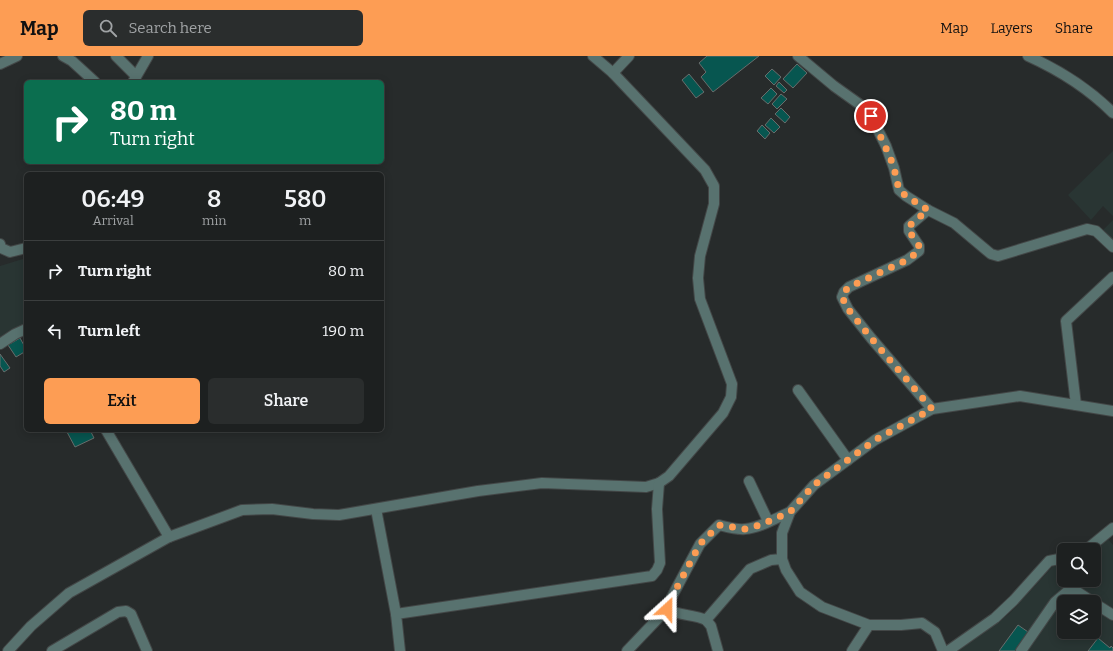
<!DOCTYPE html>
<style>
body{margin:0;font-family:Bitter,serif;background:#2a2d2d;color:#f1f3f6;height:100vh;display:flex;flex-direction:column;font-size:15px;white-space:nowrap}
*{box-sizing:border-box;margin:0}
p{font-size:13px;color:#a0a3a5}
.icon{flex:none;width:22px;height:22px;fill:none;stroke:currentColor;stroke-width:2;stroke-linecap:round;stroke-linejoin:round}
.map{position:relative;flex:1;overflow:hidden}
.details{position:absolute;left:24px;top:116px;width:360px;height:260px;display:flex;flex-direction:column;background:#1d2020;border-radius:6px;box-shadow:0 2px 10px #0003,0 0 0 1px #3b3e3e}
.details>*{flex:none}
.guide{position:absolute;left:24px;top:24px;width:360px;height:84px;border-radius:6px;box-shadow:0 2px 10px #0003,0 0 0 1px #3b3e3e;background:#0b6e4f;color:#fff;overflow:hidden}
.controls{position:absolute;left:1057px;top:487px;display:grid;gap:8px}
.controls a{display:grid;place-items:center;width:44px;height:44px;border-radius:6px;background:#1d2020;box-shadow:0 2px 10px #0003,0 0 0 1px #3b3e3e;font-size:20px}
.pin{position:absolute;display:grid;place-items:center;width:34px;height:34px;color:#fff;margin:-17px;border:2px solid #fff;border-radius:50%;box-shadow:0 1px 4px #0007}
.me{position:absolute;width:44px;margin:-22px;rotate:24deg;stroke-linejoin:round;filter:drop-shadow(0 0 3px #0008)}
.turn{display:flex;align-items:center;gap:14px;height:84px;padding:0 20px;font-size:18px}
.turn .icon{width:52px;height:52px;stroke-width:2.5}
.turn b{display:block;font-size:28px;line-height:34px}
.eta{display:flex;justify-content:space-evenly;align-items:center;height:68px;text-align:center}
.eta b{font-size:24px;font-weight:600;line-height:28px}
.cta{display:flex;gap:8px;margin-top:auto;padding:8px 20px}
.cta a{flex:1;height:46px;border-radius:6px;background:#fd9d54;color:#111;font-size:16px;font-weight:600;line-height:46px;text-align:center}
.cta a+a{background:#2a2d2d;color:#f1f3f6}
ul{padding:0;list-style:none}
li{display:flex;align-items:center;gap:12px;height:60px;padding:0 20px;border-top:1px solid #3b3e3e}
li div{flex:1}
li b{display:block;font-size:15px}
li em{font-style:normal}
header{display:flex;align-items:center;gap:24px;box-sizing:border-box;height:56px;padding:0 20px;background:#fd9d54;color:#111}
header strong{font-size:19px}
nav{display:flex;gap:22px;margin-inline-start:auto;font-size:14px}
.search{width:280px;height:36px;background:#2a2d2d;display:flex;align-items:center;gap:10px;box-sizing:border-box;padding:0 14px;border-radius:6px;color:#a0a3a5;font-size:15px}
.map>svg:first-child{display:block}
.built{fill:#293533;fill-rule:evenodd}
.building{fill:#075650;stroke:#686d6c}
.lines{fill:none;stroke-linecap:round;stroke-linejoin:round}
.minor-casing{stroke:#434747;stroke-width:12}
.minor{stroke:#58726f;stroke-width:10}
.route{stroke:#fd9d54;stroke-width:7;stroke-dasharray:0 12.6}
</style>
<header>
<strong>Map</strong>
<div class="search"><svg class="icon" aria-label="search" viewBox="0 0 24 24"><circle cx="10" cy="10" r="6"/><path d="M15 15l6 6"/></svg>Search here</div>
<nav><a>Map</a><a>Layers</a><a>Share</a></nav>
</header>
<div class="map">
<svg width="1113" height="595" viewBox="0 0 1113 595">
<rect width="100%" height="100%" fill="#272b2b"/>
<g class="built">
<path d="M1113,95v65l-10,-10 -12,14 -23,-25z"/>
<path d="M1113,164v22l-11,-11z"/>
<path d="M26,202v67l-26,18v-77z"/>
<path d="M1108,483l5,6v106h-155l51,-37 46,-50 9,1v15h30v-30h-2zM1064,546h30v30h-30z"/>
</g>
<g class="building">
<path d="M707,0h52l-46,36 -12,-15 5,-5 -7,-9z"/>
<path d="M797,8l10,9 -14,15 -10,-9z"/>
<path d="M772,13l9,8 -7,8 -9,-9z"/>
<path d="M689,18l15,18 -8,6 -14,-18z"/>
<path d="M779,26l8,8 -3,3 -8,-7z"/>
<path d="M771,32l6,6 -9,10 -7,-6z"/>
<path d="M781,38l6,5 -10,10 -5,-5z"/>
<path d="M781,52l9,9 -5,6 -10,-9z"/>
<path d="M771,62l9,9 -6,6 -9,-8z"/>
<path d="M762,69l8,8 -5,6 -8,-8z"/>
<path d="M20,282l6,11v2l-10,6 -8,-12z"/>
<path d="M0,298l10,14 -6,4 -4,-6z"/>
<path d="M72,374h18l4,8 -19,9 -8,-15z"/>
<path d="M1018,569l13,9 -12,17h-20z"/>
<path d="M1098,582l12,10 1,-2 2,2v3h-25z"/>
</g>
<g class="lines">
<g class="minor-casing">
<g id="minor">
<path d="M63,0l9,5 23,21"/>
<path d="M116,0l20,20"/>
<path d="M798,0l36,30 28,20 9,10 15,30 8,22 5,22 7,6 22,14 26,13 37,31 7,2 89,-27 9,2 17,16"/>
<path d="M1028,0c31,14 61,33 85,57"/>
<path d="M0,8l17,-8"/>
<path d="M613,17l16,-17"/>
<path d="M133,26l15,-26"/>
<path d="M928,154l-19,16v5l10,15v5l-12,9 -58,27 -5,5 -2,5 6,12 23,29 61,71"/>
<path d="M0,188l1,4 9,4 16,-4"/>
<path d="M0,288l15,-10 11,-5"/>
<path d="M798,334l50,70"/>
<path d="M1076,349l-10,-84 47,-44"/>
<path d="M106,374l63,107"/>
<path d="M749,425l19,40"/>
<path d="M376,453l20,105"/>
<path d="M1086,494l27,-22"/>
<path d="M1094,547l19,12"/>
<path d="M667,553c12,7 27,5 39,11l44,-51 21,-9 11,-1"/>
<path d="M706,564l5,6 7,25"/>
<path d="M8,595l23,-25 38,-33 100,-56 73,-27 30,-1 41,5 26,1 139,-24 64,-8 104,4 13,-4 10,-7 54,-63 8,-16 1,-13 -32,-85 -2,-21 2,-22 14,-52v-18l-9,-16 -92,-97 -20,-17"/>
<path d="M52,595l66,-39 8,-1 5,3 16,37"/>
<path d="M400,595l-4,-37 256,-38 5,-6 3,-7 -3,-54 2,-26"/>
<path d="M627,595l40,-42 1,-5 32,-60 19,-19c8,2 17,5 26,4 15,-1 31,-11 45,-17"/>
<path d="M852,595l17,-26"/>
<path d="M943,595l-8,-19 -13,-9 -21,2h-32l-47,-18 -22,-15 -14,-22 -4,-11v-26l8,-21 24,-27 61,-45 57,-31 88,-13 93,15"/>
<path d="M948,595l47,-33 19,-18 35,-39 10,-2 5,1"/>
<path d="M1021,595l34,-49 14,-12 7,1 17,11"/>
</g>
</g>
<use href="#minor" class="minor"/>
</g>
<g class="lines">
<path class="route" d="M667,553l8,-18 25,-47 19,-19 26,4 15,-4 30,-13 24,-27 61,-45 57,-31 -61,-71 -23,-29 -6,-12 2,-5 5,-5 58,-27 12,-9v-5l-10,-15v-5l19,-16 -22,-14 -7,-6 -5,-22 -4,-11 -19,-41"/>
</g>
</svg>
<div class="controls">
<a><svg class="icon" aria-label="search" viewBox="0 0 24 24"><circle cx="10" cy="10" r="6"/><path d="M15 15l6 6"/></svg></a>
<a><svg class="icon" aria-label="layers" viewBox="0 0 24 24"><path d="M12 4l9 5-9 5-9-5zM3 14l9 5 9-5"/></svg></a>
</div>
<div class="pin" style="left:871px;top:60px;background:#d93025"><svg class="icon" aria-label="arrive" viewBox="0 0 24 24"><path d="M6 21V4h12l-3 4 3 4H6"/></svg></div>
<svg class="me" style="left:667px;top:553px" viewBox="-20 -20 40 40"><path d="M0-17L14 15 0 8-14 15z" fill="#fd9d54" stroke="#fff" stroke-width="4"/></svg>
<div class="guide">
<div class="turn"><svg class="icon" aria-label="right" viewBox="0 0 24 24"><path d="M7 20v-9h11M14 6l5 5-5 5"/></svg><div><b>80 m</b>Turn right</div></div>
</div>
<section class="details">
<div class="eta">
<div><b>06:49</b><p>Arrival</p></div>
<div><b>8</b><p>min</p></div>
<div><b>580</b><p>m</p></div>
</div>
<ul>
<li><svg class="icon" aria-label="right" viewBox="0 0 24 24"><path d="M7 20v-9h11M14 6l5 5-5 5"/></svg><div><b>Turn right</b></div><em>80 m</em></li>
<li><svg class="icon" aria-label="left" viewBox="0 0 24 24"><path d="M17 20v-9H6M10 6l-5 5 5 5"/></svg><div><b>Turn left</b></div><em>190 m</em></li>
</ul>
<div class="cta"><a>Exit</a><a>Share</a></div>
</section>
</div>
